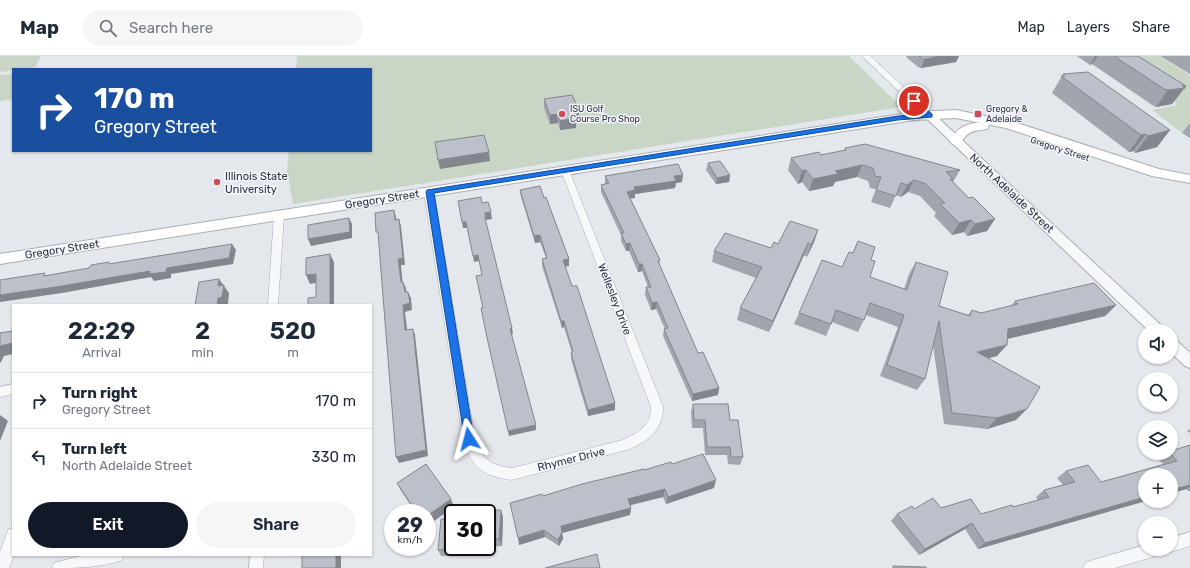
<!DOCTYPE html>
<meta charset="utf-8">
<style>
body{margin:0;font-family:Rubik,sans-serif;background:#f6f6f7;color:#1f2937;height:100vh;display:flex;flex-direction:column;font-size:15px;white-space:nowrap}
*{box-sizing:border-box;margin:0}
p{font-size:13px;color:#747a83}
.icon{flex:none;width:22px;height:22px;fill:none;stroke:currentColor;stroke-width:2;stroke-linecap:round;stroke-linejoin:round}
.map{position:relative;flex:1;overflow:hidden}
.panel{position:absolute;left:12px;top:248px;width:360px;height:252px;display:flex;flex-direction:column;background:#fff;border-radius:0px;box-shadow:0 1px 3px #0004}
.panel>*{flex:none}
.banner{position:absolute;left:12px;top:12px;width:360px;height:84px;border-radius:0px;box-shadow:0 1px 3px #0004;background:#1a4fa0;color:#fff;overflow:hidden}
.buttons{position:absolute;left:1138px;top:268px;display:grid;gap:8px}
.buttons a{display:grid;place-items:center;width:40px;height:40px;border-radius:50%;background:#fff;box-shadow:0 1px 3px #0004;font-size:20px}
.speed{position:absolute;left:384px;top:448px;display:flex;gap:8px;font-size:20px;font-weight:700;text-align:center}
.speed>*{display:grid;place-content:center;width:52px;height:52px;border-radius:50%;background:#fff;box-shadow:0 1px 3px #0004;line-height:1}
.speed small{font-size:10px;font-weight:400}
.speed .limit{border:2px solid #111;border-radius:6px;background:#fff;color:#111}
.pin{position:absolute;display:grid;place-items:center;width:34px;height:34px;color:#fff;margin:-17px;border:2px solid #fff;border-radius:50%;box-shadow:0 1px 4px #0007}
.me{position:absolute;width:44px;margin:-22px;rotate:351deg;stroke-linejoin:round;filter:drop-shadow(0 0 3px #0008)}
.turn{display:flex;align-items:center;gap:14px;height:84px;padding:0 16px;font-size:18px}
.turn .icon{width:52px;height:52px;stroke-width:2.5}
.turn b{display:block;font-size:28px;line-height:34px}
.eta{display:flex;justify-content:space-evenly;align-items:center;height:68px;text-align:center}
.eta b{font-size:24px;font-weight:600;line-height:28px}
.action{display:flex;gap:8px;margin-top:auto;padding:8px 16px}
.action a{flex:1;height:46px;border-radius:24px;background:#111827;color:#fff;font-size:16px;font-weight:600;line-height:46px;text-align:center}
.action a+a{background:#f6f6f7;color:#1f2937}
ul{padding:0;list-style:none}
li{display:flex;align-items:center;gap:12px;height:56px;padding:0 16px;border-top:1px solid #e0e1e3}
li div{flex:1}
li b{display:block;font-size:15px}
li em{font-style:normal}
header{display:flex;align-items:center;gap:24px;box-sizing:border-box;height:56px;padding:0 20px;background:#fff;border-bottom:1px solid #e0e1e3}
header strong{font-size:19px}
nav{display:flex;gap:22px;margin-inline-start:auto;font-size:14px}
.search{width:280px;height:36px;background:#f6f6f7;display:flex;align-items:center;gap:10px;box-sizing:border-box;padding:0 14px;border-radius:22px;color:#747a83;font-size:15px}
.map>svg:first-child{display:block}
.green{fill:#c9d6c5}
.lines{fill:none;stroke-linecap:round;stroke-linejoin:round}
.minor-casing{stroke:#a9aeb7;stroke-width:1}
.tertiary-casing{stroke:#a9aeb7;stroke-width:2}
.secondary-casing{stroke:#a9aeb7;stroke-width:2}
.minor{fill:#f7f8fa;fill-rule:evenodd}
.tertiary{fill:#f7f8fa;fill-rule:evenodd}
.secondary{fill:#fff;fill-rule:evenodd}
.wall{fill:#a1a5ae}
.shaded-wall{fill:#83868d}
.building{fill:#bbc0ca;stroke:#83868d}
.route{fill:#1a73e8;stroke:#114b97}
.poi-dot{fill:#d1495b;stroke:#f4f6f9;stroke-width:1.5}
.labels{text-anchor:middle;stroke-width:3;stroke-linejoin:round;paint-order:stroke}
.far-poi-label{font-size:9px;fill:#2b3445;stroke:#f4f6f9;text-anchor:start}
.far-street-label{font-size:9px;fill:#2b3445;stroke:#f4f6f9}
.poi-label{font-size:11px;fill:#2b3445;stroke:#f4f6f9;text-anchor:start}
.street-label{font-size:11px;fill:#2b3445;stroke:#f4f6f9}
</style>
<header>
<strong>Map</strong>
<div class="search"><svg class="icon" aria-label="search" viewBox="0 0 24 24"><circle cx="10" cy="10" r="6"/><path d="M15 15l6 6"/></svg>Search here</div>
<nav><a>Map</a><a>Layers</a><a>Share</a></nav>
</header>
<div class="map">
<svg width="1190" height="512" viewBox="0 0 1190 512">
<rect width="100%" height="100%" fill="#e4e7ec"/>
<g class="green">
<path d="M0,0h41l-5,10 -5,2 -31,4z"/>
<path d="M297,0h552l52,51 -608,97 -6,-35 2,-18h82v-82h-75z"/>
<path d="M1106,0h53l31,19v56l-8,2 -30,-23 26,-5z"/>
<path d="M13,18v25l-13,2v-26z"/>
</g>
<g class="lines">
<g class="minor-casing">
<g id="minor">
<path d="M862,0h8l63,58 1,2 -1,2h-6z"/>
<path d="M565,111l4,3 94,237c0,23 -14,33 -33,42l-118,31c-30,-4 -40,-12 -49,-41l-39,-247 5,-3 5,3 41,247c8,21 15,26 37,29l111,-28c16,-8 28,-14 28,-33l-90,-237z"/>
<path d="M279,156l5,3 -6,90h-10l6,-90z"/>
<path d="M13,328v10l-13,3v-10z"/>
<path d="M13,472l1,27 -5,13h-9v-16l8,-22z"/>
<path d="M1190,476v14l-19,6 -5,-2 5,-1v-11z"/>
<path d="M1145,489v4h18l-2,5 -5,2 -41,12h-32l2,-5 5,-2z"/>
<path d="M84,499h40l-2,5c-22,8 -46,8 -70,8l2,-5z"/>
<path d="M250,499h14l-1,13h-14z"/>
</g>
</g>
<g class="tertiary-casing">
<g id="tertiary">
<path d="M930,57l4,1 229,213 2,4h-16l-223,-213 -1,-2z"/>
<path d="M1171,282l5,2 14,13v15l-5,-2 -14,-13z"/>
</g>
</g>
<g class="secondary-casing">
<g id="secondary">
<path d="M956,54l58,12 145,47 31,6v8l-38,-7 -146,-48 -50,-10 -42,2 -914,144v-10l914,-142z"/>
<path d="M983,66l4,1 2,3 -2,3c-15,3 -17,0 -27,15h-8l-2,-3c9,-15 15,-17 33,-19z"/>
</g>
</g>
<use href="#minor" class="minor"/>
<use href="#tertiary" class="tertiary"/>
<use href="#secondary" class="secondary"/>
</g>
<g class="wall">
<path d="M907,0h52l-3,6 -35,6 -3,-1 -12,-10z"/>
<path d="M1077,0h61l48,30 -14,18 -16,3 -4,-2 -60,-41 -2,1z"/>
<path d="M1160,0h30v18z"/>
<path d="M1063,18l107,56 -13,17 -22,6 -2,-2 -4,1 -77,-59z"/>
<path d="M544,43l35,20 -3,1v8l-16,2 -2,-7 -8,1 -6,-16z"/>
<path d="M1190,67v15l-8,-5z"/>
<path d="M845,92l115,22 -7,12 34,49 -20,5 -3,-4 -12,3 -18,-19 2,-3 -16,-17 -12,-4 -7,5 -5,-2 -6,13 -19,-6 5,-13 -6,-1 -2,-7 -11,-4 -22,5 -2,4 -24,5 -7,-9 -4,2 -10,-14 3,-12 30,-3 23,-5z"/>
<path d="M708,107l22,12 -1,7 -13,2 -10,-14z"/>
<path d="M605,120l77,6 -6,1 -1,5 -40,6v4h-5l30,62 -1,5 39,88 21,35 -1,7 -26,6 -29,-65 1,-7h1l-9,-20 -5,1 -6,-15 1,-8h2l-6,-16 -4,1 -9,-21h-3l-5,-10v-6l-20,-43v-7l4,-1z"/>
<path d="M520,134l24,8 25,68h-4l50,144 -27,6 -17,-57v-6h1l-8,-26 -2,1 -20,-62v-7l4,-1 -6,-16 -5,1 -14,-46z"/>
<path d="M818,174l-4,12 -7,15 -3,-2 -35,77 -32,-12 3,-12 16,-30 -44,-16 2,-11 57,-3z"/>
<path d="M871,204l-1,17 34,12 5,-15 7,-12 23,44 29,9 4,-5 9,3 30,-7 4,-5 101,4 -11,11 -98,23 -10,17 -9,2 28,62 -29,9 -43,-5 -11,-79 -8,34 -8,11 -37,-14 18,-49 -32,-12 -8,17 -26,-10 -6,14 -32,-12 5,-11z"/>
<path d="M693,348l37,16 13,37 -3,8 -12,-1 -1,-9h-22l-2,-27h-11l-1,-16z"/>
<path d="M1190,373v4l-3,-2z"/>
<path d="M1190,389v46h-2l-2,-2 -208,60 -13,-20 -46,26 -28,-34 6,-7 17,-5 27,-1 40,6 32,-7 25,-7 -2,-3 8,-7 19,-5 -6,-7 9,-7 35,11 62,-18 -5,-5 9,-6h4z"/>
<path d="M672,408l42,24 -48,16 -3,-7 -33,8 1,3 -1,7 -68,18 1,6 -4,7 -14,-9 -26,8 24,-49 101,-26z"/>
<path d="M397,427l57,24 -27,6h-11l-15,-22z"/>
<path d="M487,457l16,4 -1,29 -15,1z"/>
<path d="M453,491h28h-4l-1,8 -35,1 -3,-6z"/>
</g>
<g class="shaded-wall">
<path d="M943,0h16l-3,6 -35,6 4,-9z"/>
<path d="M1095,0h3l-6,8 -2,1z"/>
<path d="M1182,30h4l-14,18 -16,3 12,-17z"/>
<path d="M579,54v9l-3,1v8l-16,2v-9l13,-10z"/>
<path d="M557,58l1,9 -8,1v-9z"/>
<path d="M1170,74l-13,17 -22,6 13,-17z"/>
<path d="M1146,78l-13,17 -4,1 12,-17z"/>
<path d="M489,96l1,9 -50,8 -2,-9z"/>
<path d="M862,109l-5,12 -22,5 -2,4 -24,5 4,-12 22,-8z"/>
<path d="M806,114l-4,12 -4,2 4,-13z"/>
<path d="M683,119l-1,7 -6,1 -1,5 -40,6v4l-8,1v-7l7,-5 40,-11z"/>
<path d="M730,119l-1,7 -13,2 1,-6z"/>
<path d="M914,124l-6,12 -7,5 6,-12z"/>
<path d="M394,154l2,7 1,10 -2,-7z"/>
<path d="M491,156l1,7 -6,1v4l-1,-11z"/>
<path d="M349,162l3,6v14l-41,8 -3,-7z"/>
<path d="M399,163l2,7 4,39h-4l2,24 -2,-7 -3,-23z"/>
<path d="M995,163l-8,12 -20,5 8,-12z"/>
<path d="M971,164l-7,12 -12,3 7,-12z"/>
<path d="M462,166h4l1,6h-4z"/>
<path d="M818,174l-4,12 -7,15 4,-12z"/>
<path d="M540,179v7l-5,1 -1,-7z"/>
<path d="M630,187l-1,8h-3v-7z"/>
<path d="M808,187l-4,12 -35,77 4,-11z"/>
<path d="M232,188l4,6 -3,14 -62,10v4l-17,3 -3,-4 -89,16 -62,9v-7l167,-27z"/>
<path d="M330,198l4,8v43h-4z"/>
<path d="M478,199l1,6 -5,1 -1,-6z"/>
<path d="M569,203v7l-5,1 -1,-7z"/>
<path d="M639,208h3v7l-4,1z"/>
<path d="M316,218l4,8 -10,2 -4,-9z"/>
<path d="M219,223l10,14 -1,11 -11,1z"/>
<path d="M403,226l3,6 1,11 -2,-7z"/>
<path d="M408,236l3,6 1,12 -7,2 3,25 -3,-7 -2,-25z"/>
<path d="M657,246l-1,7 -5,1 1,-7z"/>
<path d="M1116,249l-11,11 -107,25 10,-12z"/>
<path d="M561,265h3v6l-2,1z"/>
<path d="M512,272l1,6 -2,1 -1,-6z"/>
<path d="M413,273l2,6 13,121 -29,7 -3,-6z"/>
<path d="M13,287v11l-9,2 -3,6 -1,1v-17z"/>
<path d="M1007,289l-10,11 -29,8 9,-12z"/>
<path d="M719,332l-1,7 -26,6 1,-7z"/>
<path d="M615,347v7l-27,6v-6z"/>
<path d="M1027,353l-11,11 -29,9 10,-11z"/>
<path d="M0,359l8,6 -8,20z"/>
<path d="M536,369v5l-27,6 -1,-5z"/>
<path d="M716,424l-2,8 -48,16 2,-7z"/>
<path d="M1190,429v2l-4,2 -15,5v-4z"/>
<path d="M665,433l-2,8 -36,9 1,-7z"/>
<path d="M1145,441v4h1l-168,48 7,-6z"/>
<path d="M451,443l3,8 -27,19v-10z"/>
<path d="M631,452l-1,7 -68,18 1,6 -4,7 -1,-6 3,-14z"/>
<path d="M501,454l2,7 -1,29 -3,-7z"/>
<path d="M972,467l-7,6 -46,26 6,-6z"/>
<path d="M544,474l1,7 -26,8 -1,-7z"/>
<path d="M474,491h3l-1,8 -2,-7z"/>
<rect x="336" y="499" width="5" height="13"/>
</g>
<g class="building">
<path d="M919,0h24l-18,3h-3z"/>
<path d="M1114,0h24l48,30h-4l3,2 -17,2 -4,-1z"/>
<path d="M1088,16l82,58 -22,6 -2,-2 -5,1 -80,-59h4l-2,-2z"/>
<path d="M572,39l7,15 -6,1 3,7 -16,3 -3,-7 -7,1 -6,-16z"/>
<path d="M484,79l5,17 -51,8 -3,-18z"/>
<path d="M865,88l95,26 -14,2 7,7h-3l19,19 4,-1 22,22 -20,5 -4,-4 -12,3 -19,-19 5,-1 -19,-19 -12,-4 -7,5 -6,-2 -5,13 -20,-6 5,-13 -6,-1 -2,-8 -11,-3 -27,6 3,3 -25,5 -7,-9 -4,1 -11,-13 28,-6 2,3 25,-5 -1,-2z"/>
<path d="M720,105l10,14 -13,3 -9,-15z"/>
<path d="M678,108l5,11 -9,1 2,5 -42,6 1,3 -8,2 33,68 -2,1 40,92 5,-1 16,36 -26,6 -29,-65 4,-1 -11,-26 -5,1 -6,-16h5l-9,-23h-3l-9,-21 -4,1 -5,-11h3l-23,-48 8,-2 -4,-7z"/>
<path d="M540,130l4,12 2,-1 23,62 -6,1 9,26h5l38,117 -27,7 -17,-57 2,-1 -9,-31h-3l-19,-62 5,-1 -7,-23 -6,1 -14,-46z"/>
<path d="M481,141l1,6 6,-1 3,10 -6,1v5l27,110 -2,1 26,96 -28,6 -22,-98 -5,-25h2l-7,-32 6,-1 -4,-20 -5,1 -7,-34h-4l-4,-21z"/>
<path d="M394,154l1,10 4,-1 4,39 -5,1 3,23h2l2,10h3l2,11 -7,2 2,25 8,-1 13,121 -30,7 -12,-148 -6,-77h-2l-1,-19z"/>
<path d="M349,162l1,14 -42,7v-14z"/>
<path d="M790,165l28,9 -7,15 -3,-2 -35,78 -33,-13 22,-41 -48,-16 11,-18 46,15 3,-6 4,2z"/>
<path d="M858,185l17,6 -4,13 4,1 -5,16 37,13 9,-28 32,10 -9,34 31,10 2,-6 9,3 37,-9 -3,-3 79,-18 22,22 -108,24 -1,16 -30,7 63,35 -13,22 -30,9 -45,-5 -13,-92 -14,58 -38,-14 17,-50 -34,-12 -6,17 -28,-10 -5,14 -32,-11 23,-53 20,7 7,-15 4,1z"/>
<path d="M232,188l-3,14 -62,10 -1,4 -17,2 1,-3 -94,16 -56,8v-15l45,-7 -1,3 45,-8 2,-3 18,-3v2z"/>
<path d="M330,198v51h-22v-7l8,-1v-23l-10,1v-17z"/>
<path d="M219,223l-1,7 6,-1 -2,12 -4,1 -1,7h-22l4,-23z"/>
<path d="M13,275v12l-13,3v-13z"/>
<path d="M693,348h35l2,16h8l5,37h-12l-1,-10h-23l-2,-27h-11z"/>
<path d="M1190,389v40l-19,5v-15h-26v22l-160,46 -13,-20 -47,26 -28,-35 15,-8 2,3 19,-11 8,10 30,-9 10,15 31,-9 1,2 36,-10 -5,-7 31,-8 -9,-11 22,-6 13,17 76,-21 -7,-8h1v-2z"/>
<path d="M703,398l13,26 -48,17 -3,-8 -37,10 3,9 -70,18 1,6 -4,8 -14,-10 -26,8 -8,-35 32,-9 1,2 39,-12 62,-15v1l27,-8 1,2z"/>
<path d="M426,408l25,35 -24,17v-3h-10l-20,-30z"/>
<path d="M501,454l-2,29 -12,1v-27h-15v-2z"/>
<path d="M441,463h12v28h21v1l-36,2z"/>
<path d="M597,498l3,14h-55z"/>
<rect x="302" y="499" width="34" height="13"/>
<path d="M893,510l33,1v1h-33z"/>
</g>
<path class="route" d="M914,43l18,15v3l-34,3 -464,73 40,246 -1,3 -4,1 -4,-1 -39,-250 1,-2 471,-74 26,-2 -13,-13z"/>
<g class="poi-dot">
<circle cx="562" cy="58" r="4"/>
<rect x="974" y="54" width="8" height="8" rx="2"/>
<circle cx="217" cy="126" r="4"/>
</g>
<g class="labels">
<g class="far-poi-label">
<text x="570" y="56">ISU Golf<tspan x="570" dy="10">Course Pro Shop</tspan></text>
<text x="986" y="56">Gregory &amp;<tspan x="986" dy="10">Adelaide</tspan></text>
</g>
<g class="far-street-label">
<text transform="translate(1060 93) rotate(18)" y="3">Gregory Street</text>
</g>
<g class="poi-label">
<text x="225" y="124">Illinois State<tspan x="225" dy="13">University</tspan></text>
</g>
<g class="street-label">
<text transform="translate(1012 137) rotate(43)" y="4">North Adelaide Street</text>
<text transform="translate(382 143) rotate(-9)" y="4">Gregory Street</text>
<text transform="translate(62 193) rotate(-9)" y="4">Gregory Street</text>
<text transform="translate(615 243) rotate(69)" y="4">Wellesley Drive</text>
<text transform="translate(571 403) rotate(-14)" y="4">Rhymer Drive</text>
</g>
</g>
</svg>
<div class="buttons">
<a><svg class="icon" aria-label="sound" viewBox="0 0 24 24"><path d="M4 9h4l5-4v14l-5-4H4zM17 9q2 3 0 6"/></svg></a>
<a><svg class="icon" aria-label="search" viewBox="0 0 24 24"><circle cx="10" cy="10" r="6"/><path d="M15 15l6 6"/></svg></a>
<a><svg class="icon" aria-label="layers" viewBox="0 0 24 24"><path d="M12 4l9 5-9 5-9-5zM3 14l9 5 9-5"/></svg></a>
<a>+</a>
<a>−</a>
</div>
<div class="speed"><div>29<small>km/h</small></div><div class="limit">30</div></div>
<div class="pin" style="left:914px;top:45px;background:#d93025"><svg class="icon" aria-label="arrive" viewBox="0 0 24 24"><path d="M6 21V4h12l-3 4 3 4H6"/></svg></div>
<svg class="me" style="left:469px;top:383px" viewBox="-20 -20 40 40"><path d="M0-17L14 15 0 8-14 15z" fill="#1a73e8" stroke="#fff" stroke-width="4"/></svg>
<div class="banner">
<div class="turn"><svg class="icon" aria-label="right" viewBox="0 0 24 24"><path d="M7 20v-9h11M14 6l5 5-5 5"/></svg><div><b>170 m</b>Gregory Street</div></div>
</div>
<section class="panel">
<div class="eta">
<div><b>22:29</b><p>Arrival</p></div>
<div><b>2</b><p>min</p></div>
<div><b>520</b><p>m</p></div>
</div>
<ul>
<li><svg class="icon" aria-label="right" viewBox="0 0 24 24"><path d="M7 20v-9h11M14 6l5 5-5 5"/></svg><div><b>Turn right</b><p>Gregory Street</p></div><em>170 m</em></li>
<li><svg class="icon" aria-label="left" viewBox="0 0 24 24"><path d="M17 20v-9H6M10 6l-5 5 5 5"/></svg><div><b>Turn left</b><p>North Adelaide Street</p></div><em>330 m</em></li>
</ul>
<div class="action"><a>Exit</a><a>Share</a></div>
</section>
</div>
